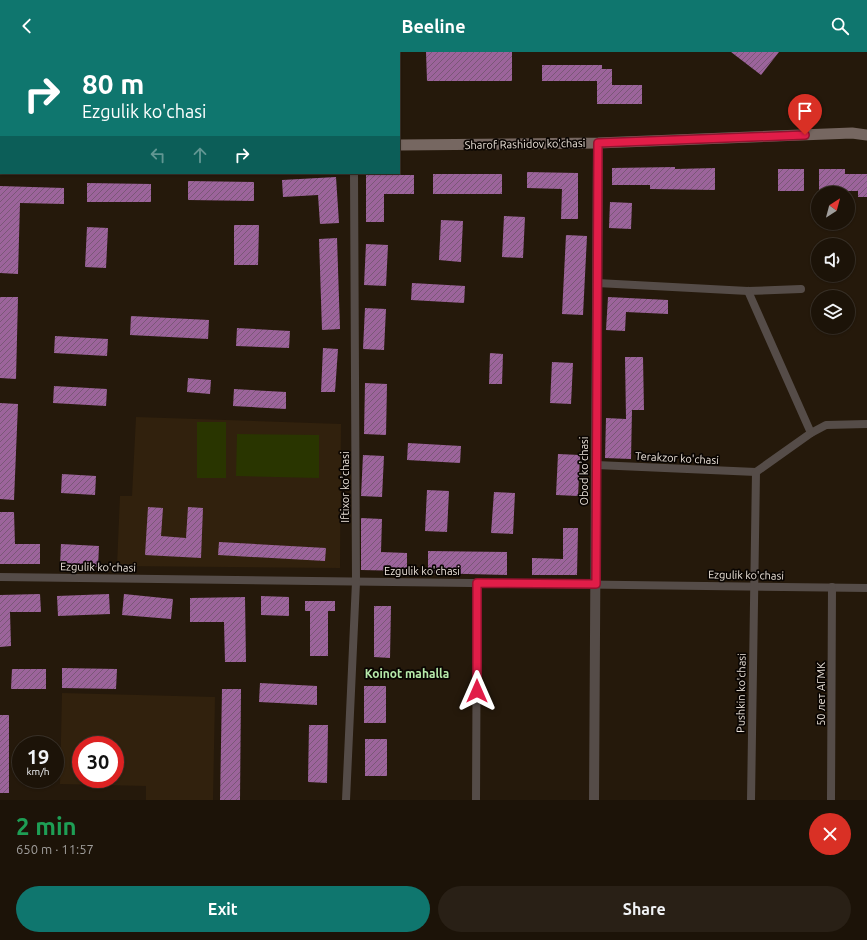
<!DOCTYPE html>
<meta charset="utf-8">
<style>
body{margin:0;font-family:Ubuntu,sans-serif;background:#292016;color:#f1f3f6;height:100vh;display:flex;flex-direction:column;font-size:15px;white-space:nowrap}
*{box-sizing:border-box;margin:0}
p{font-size:13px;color:#a09e9c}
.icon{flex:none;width:22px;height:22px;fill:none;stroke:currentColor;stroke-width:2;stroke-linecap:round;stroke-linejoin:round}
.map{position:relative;height:748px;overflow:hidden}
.panel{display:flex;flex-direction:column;background:#1c1308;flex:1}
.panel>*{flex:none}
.banner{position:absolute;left:0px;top:0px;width:400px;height:122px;box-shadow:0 1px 3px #0004,0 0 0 1px #3a3229;background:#0f766e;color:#fff;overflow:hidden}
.needle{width:26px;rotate:36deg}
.fabs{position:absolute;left:811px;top:134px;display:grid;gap:8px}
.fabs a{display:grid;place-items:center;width:44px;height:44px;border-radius:50%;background:#1c1308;box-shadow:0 1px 3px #0004,0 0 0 1px #3a3229;font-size:20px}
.speed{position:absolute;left:12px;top:684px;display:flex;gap:8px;font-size:20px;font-weight:700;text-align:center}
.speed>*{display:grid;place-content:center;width:52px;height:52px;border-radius:50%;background:#1c1308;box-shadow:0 1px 3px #0004,0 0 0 1px #3a3229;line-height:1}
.speed small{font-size:10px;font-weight:400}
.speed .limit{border:6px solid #d22;background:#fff;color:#111}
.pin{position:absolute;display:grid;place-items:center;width:34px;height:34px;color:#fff;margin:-41px -17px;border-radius:50% 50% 50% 0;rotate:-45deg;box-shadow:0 0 4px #0007}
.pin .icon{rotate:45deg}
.me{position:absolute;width:44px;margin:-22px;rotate:0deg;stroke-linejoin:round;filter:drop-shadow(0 0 3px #0008)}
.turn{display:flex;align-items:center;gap:14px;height:84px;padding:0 16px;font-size:18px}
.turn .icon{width:52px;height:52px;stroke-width:2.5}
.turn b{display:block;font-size:28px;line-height:34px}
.lanes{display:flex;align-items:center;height:38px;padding:0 16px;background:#0003;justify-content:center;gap:20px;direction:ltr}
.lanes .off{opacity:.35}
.round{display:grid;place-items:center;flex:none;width:42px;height:42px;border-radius:21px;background:#292016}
.overview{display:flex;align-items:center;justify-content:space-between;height:68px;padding:0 16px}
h1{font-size:24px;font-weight:700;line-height:30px;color:#1e9e55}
.button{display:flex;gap:8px;margin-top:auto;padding:8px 16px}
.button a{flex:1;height:46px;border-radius:24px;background:#0f766e;color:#fff;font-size:16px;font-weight:700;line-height:46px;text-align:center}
.button a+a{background:#292016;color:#f1f3f6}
header{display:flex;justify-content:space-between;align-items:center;height:52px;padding:0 16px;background:#0f766e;color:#fff;font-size:18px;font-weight:700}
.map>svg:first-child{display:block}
.built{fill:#31210d;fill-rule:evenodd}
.garden{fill:#293500}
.building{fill:url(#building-hatch)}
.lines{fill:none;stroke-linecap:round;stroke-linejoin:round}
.minor{stroke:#554c48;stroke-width:8}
.tertiary{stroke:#554c48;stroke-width:10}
.secondary{stroke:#766761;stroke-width:11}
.route-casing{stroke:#92132f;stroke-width:10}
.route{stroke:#e11d48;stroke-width:7}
.labels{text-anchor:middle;stroke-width:3.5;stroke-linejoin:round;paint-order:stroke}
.street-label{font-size:11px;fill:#ece3da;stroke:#0a0502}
.neighbourhood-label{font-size:12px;font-weight:bold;fill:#b6e9aa;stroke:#0a0502}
</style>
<header><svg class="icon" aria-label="back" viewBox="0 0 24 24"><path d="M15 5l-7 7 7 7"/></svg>Beeline<svg class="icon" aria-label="search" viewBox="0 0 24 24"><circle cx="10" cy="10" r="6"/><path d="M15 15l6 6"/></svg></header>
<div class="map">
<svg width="867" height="748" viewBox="0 0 867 748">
<defs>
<pattern id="building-hatch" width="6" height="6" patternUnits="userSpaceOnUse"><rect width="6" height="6" fill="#9c649b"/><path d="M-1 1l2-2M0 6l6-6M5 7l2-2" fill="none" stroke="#7a5777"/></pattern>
</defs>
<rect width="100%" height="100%" fill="#25190b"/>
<g class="built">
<path d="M136,365l205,7 -1,144 -223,-2 3,-70h12z"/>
<path d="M62,641l153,4 -2,103h-67v-14l-86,-2zM81,693h34v34h-34z"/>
</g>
<g class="garden">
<rect x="197" y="370" width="29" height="56"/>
<path d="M237,382l82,1v43l-83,-2z"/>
</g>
<g class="building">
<path d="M426,0h86v29h-85z"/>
<path d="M731,0h48l-18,23z"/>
<path d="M542,13h60v4h10v16h30v19h-45v-23h-55z"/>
<path d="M675,115v2l40,-1v22l-65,-1v-4h-38v-17z"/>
<rect x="778" y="117" width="26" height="22"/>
<path d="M819,117h26v5h22v23h-9v-6h-39z"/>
<path d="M527,120l51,1v46h-17l1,-30 -35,-1z"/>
<rect x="433" y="122" width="69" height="20"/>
<path d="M366,123h48v19h-30v28h-18z"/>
<path d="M336,125l3,46 -19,1 -2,-29 -35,2 -1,-17z"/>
<path d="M188,129l66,1v19l-66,-1z"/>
<path d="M87,131l64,1v18h-64z"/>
<path d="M0,134l64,2v16l-44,-1 -2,71 -18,-1z"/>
<path d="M610,150l22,1 -1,26 -22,-1z"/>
<path d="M504,164l21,1 -2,41 -21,-1z"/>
<path d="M441,168l22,1 -2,41 -22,-2z"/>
<path d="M234,173h25l-1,40h-24z"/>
<path d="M87,175l21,1 -2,40 -21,-1z"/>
<path d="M566,183l21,1 -4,79 -21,-1z"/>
<path d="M337,186l3,91 -18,1 -3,-91z"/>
<path d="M366,192l22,1 -2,41 -22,-1z"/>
<path d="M412,231l53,3 -1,17 -53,-3z"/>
<path d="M0,245h18l-2,82 -16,-1z"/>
<path d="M608,245l60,3v14l-42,-2 -1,19 -19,-1z"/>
<path d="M365,256l21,1 -2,41 -21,-1z"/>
<path d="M131,264l78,4 -1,19 -78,-4z"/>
<path d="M237,276l53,3 -1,17 -53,-2z"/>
<path d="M55,284l53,3 -1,17 -53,-3z"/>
<path d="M323,296l15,1 -3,43h-14z"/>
<path d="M490,301l13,1 -1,30h-13z"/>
<path d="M625,305h18l1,53h-12l-1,49 -26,-1 1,-40 20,1z"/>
<path d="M552,310l21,1 -2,41 -21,-1z"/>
<path d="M188,326l23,2 -1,14 -23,-2z"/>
<path d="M365,331l22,1 -1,51 -22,-1z"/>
<path d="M54,334l53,3 -1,17 -53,-3z"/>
<path d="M234,337l52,3v17l-53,-3z"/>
<path d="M0,351l18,1 -4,96 -14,-1z"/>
<path d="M408,391l53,3 -1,17 -53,-3z"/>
<path d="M558,402l22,1 -2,41 -22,-1z"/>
<path d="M363,403l21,1 -2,41 -21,-1z"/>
<path d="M62,422l34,2 -1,19 -34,-2z"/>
<path d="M427,438l22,1 -2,41 -22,-1z"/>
<path d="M494,440l21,1 -2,41 -22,-1z"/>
<path d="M148,455l15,1 -2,28 25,2 2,-31 15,1 -2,50 -56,-3z"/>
<path d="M0,460h14l1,32h25v20h-40z"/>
<path d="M361,466l21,1 -1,33 26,1v18l-46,-1z"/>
<path d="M563,476h15l-1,47h-45v-17l31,1z"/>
<path d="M219,490l107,6 -1,13 -107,-6z"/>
<path d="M61,492l38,2 -1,21 -38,-2z"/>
<path d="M428,499l79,1v23l-79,-2z"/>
<path d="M40,542l1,18h-31l1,34 -11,1v-52z"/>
<path d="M109,542l1,20 -52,2 -1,-20z"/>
<path d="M124,542l49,5 -2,20 -49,-4z"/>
<path d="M261,544l28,1v19l-28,-1z"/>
<path d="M245,545l1,65h-21l-1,-40h-34v-24z"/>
<path d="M305,549h30v10h-7v45h-18v-45h-5z"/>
<path d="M374,554h17l-1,52 -16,-1z"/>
<path d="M62,616l55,1 -1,20 -54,-1z"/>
<path d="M12,617h34v20h-35z"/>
<path d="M260,631l57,3v19l-58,-3z"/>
<rect x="364" y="634" width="22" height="37"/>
<path d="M222,637h19l-1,111h-20z"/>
<rect x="0" y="663" width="9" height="78"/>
<path d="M309,673h19l-1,58 -19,-1z"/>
<rect x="365" y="687" width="22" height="37"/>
</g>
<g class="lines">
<g class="minor">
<path d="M597,231l151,8 53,-2"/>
<path d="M748,239l63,142"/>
<path d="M596,413l160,7"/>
<path d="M0,525l867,11"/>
<path d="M346,748l10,-218 -2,-409"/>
<path d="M476,748l1,-217"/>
<path d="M751,748l5,-328 55,-39 15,-8 41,-1"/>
<path d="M831,748l1,-213"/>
</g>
<path class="tertiary" d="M594,748l4,-657"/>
<g class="secondary">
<path d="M399,93l199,-2 254,-10 15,2"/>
<path d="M0,98h1"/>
</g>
</g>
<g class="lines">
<g class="route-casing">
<path id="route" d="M477,639v-108l119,1 2,-441 207,-8"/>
</g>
<use href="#route" class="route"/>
</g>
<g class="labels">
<g class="street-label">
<text transform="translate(525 92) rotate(-1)" y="4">Sharof Rashidov ko'chasi</text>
<text transform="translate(677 406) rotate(3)" y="4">Terakzor ko'chasi</text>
<text transform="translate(584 419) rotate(-90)" y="4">Obod ko'chasi</text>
<text transform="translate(345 435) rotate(-90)" y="4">Iftixor ko'chasi</text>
<text transform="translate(98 515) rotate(1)" y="4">Ezgulik ko'chasi</text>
<text x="422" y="523">Ezgulik ko'chasi</text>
<text transform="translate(746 523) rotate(1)" y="4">Ezgulik ko'chasi</text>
<text transform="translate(741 641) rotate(-89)" y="4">Pushkin ko'chasi</text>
<text transform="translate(821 642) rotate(-90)" y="4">50 лет АГМК</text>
</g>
<g class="neighbourhood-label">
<text x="407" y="626">Koinot mahalla</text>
</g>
</g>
</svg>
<div class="fabs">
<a><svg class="needle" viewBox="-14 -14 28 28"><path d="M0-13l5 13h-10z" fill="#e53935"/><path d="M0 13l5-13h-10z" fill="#a09e9c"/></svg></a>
<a><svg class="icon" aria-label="sound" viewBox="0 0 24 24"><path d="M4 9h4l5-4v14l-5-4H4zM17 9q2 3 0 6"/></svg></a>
<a><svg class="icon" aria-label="layers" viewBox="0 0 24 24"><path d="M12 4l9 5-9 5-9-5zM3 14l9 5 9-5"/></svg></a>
</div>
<div class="speed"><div>19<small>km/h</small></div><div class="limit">30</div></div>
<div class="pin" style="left:805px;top:83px;background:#d93025"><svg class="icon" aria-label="arrive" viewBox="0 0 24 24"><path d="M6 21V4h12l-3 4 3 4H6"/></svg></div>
<svg class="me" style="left:477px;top:639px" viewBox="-20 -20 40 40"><path d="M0-17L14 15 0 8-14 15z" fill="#e11d48" stroke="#fff" stroke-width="4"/></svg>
<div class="banner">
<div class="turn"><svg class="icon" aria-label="right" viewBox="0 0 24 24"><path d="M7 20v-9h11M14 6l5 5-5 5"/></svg><div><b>80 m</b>Ezgulik ko'chasi</div></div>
<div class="lanes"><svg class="icon off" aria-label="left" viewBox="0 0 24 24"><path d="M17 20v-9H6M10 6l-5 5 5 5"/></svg><svg class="icon off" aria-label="ahead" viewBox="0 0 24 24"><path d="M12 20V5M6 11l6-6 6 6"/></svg><svg class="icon" aria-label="right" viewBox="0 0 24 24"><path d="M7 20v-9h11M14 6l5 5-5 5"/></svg></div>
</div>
</div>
<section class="panel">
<div class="overview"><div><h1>2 min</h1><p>650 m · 11:57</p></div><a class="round" style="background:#d93025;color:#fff"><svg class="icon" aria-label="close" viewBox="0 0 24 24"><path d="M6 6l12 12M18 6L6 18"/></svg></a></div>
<div class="button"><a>Exit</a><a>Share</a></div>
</section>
